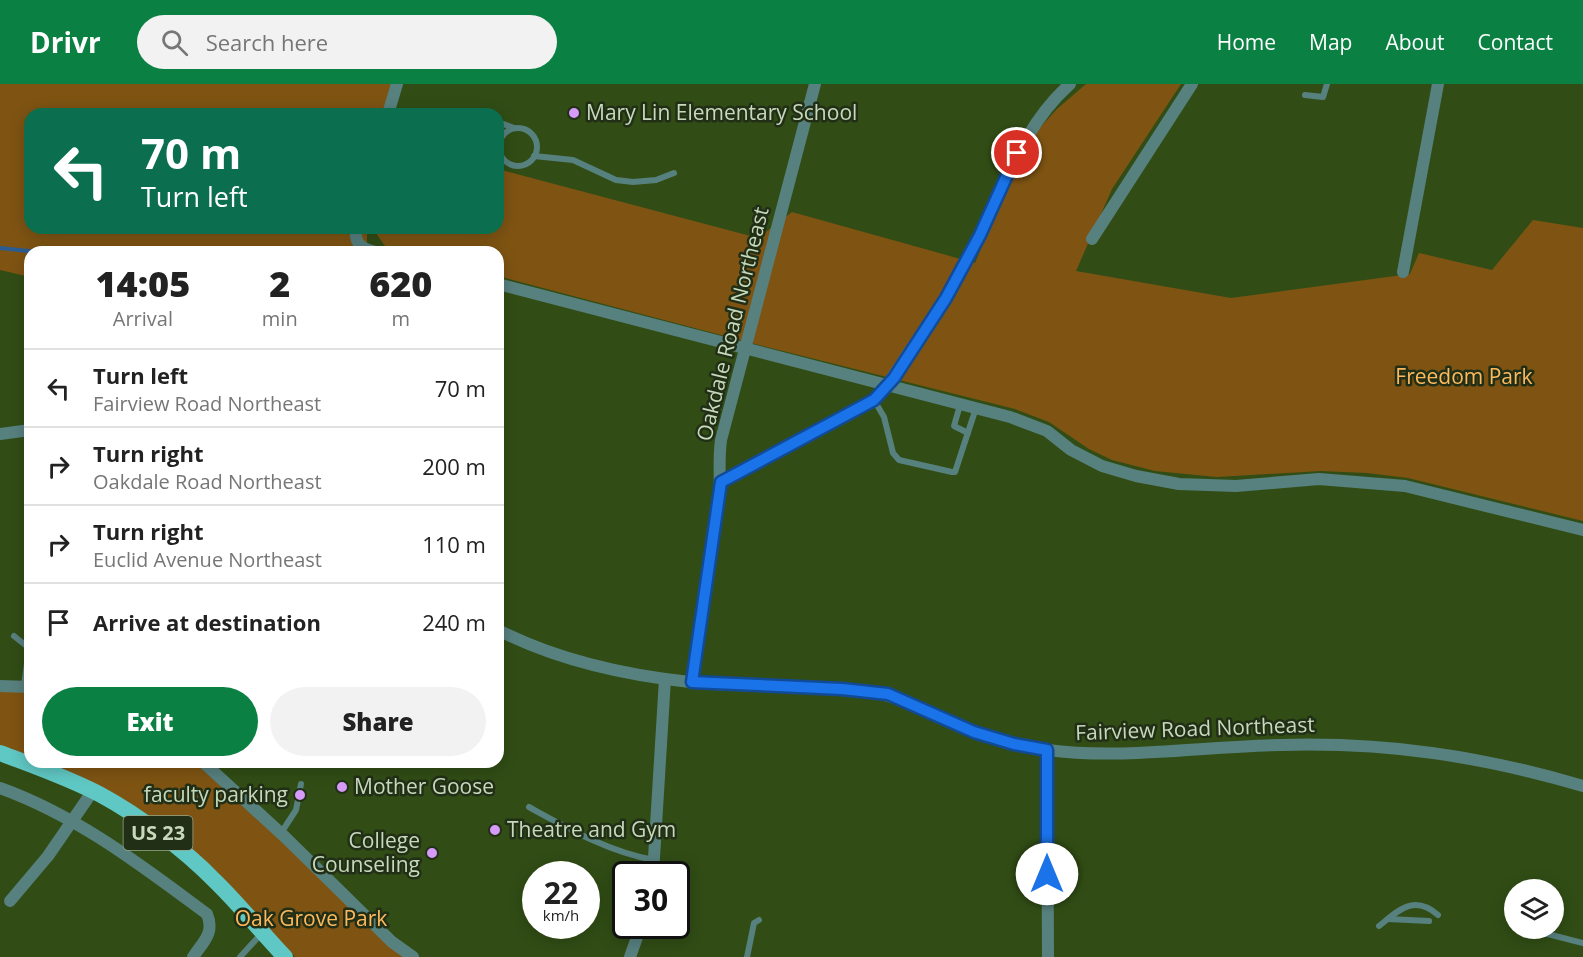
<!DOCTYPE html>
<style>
body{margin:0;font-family:"Open Sans",sans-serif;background:#f2f2f2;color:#222;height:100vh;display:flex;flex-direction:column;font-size:22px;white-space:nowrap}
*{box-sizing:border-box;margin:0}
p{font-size:20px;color:#767676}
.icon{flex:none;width:33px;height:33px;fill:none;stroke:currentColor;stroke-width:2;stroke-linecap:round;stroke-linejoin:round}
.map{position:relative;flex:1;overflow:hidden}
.drawer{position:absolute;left:24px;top:162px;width:480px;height:522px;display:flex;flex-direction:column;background:#fff;border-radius:18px;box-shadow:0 3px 15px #0003}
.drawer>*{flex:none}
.hud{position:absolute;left:24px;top:24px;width:480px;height:126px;border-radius:18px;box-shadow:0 3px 15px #0003;background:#0b6e4f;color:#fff;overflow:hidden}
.controls{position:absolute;left:1504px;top:795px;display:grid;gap:12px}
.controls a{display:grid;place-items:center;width:60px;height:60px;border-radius:50%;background:#fff;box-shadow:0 3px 15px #0003;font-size:30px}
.speed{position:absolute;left:522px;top:777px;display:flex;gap:12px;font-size:30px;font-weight:700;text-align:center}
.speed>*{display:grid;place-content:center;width:78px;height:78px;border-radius:50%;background:#fff;box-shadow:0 3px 15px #0003;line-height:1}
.speed small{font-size:15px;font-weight:400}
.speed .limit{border:3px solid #111;border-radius:9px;background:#fff;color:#111}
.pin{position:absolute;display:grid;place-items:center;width:51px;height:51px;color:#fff;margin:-26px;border:3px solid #fff;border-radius:50%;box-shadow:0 2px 6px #0007}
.me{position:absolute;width:66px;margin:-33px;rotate:0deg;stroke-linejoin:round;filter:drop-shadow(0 0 4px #0008)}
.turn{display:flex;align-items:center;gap:21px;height:126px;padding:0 18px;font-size:27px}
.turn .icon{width:78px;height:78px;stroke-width:2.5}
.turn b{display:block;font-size:42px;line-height:51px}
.eta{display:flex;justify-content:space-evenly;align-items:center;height:102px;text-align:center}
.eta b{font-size:36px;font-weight:800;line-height:42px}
.cta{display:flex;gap:12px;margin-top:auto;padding:12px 18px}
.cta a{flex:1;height:69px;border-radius:36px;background:#0b8043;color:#fff;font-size:24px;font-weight:800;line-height:69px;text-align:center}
.cta a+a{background:#f2f2f2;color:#222}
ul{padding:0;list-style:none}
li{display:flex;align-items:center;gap:18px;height:78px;padding:0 18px;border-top:2px solid #e0e0e0}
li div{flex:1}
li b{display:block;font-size:22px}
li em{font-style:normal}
header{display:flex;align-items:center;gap:36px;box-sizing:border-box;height:84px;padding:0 30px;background:#0b8043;color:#fff}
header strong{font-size:28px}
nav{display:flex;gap:33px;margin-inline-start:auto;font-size:21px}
.search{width:420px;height:54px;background:#f2f2f2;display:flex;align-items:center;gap:15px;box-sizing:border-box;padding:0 21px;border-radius:33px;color:#767676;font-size:22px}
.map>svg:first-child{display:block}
.green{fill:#7f5413}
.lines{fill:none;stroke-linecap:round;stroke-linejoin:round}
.stream{stroke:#2a5d94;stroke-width:4}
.service{stroke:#57817f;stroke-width:6}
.minor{stroke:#57817f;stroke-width:12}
.tertiary{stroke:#57817f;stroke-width:12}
.trunk{stroke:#60c8c4;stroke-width:16}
.route-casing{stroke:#114b97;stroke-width:15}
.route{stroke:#1a73e8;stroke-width:10}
.poi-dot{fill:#d69bf9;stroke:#222f17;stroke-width:2}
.labels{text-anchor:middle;stroke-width:5;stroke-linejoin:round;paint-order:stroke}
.shield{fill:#222f17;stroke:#96a68a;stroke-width:1.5}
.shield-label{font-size:20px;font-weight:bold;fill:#c7d9bb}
.poi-label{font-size:21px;fill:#c7d9bb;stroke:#222f17;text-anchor:start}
.street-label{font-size:21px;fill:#c7d9bb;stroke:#222f17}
.park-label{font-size:21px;fill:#feb95c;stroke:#222f17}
</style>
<header>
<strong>Drivr</strong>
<div class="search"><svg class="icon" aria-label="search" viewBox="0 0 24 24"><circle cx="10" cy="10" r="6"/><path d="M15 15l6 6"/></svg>Search here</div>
<nav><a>Home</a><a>Map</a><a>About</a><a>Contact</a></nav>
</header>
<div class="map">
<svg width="1583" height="873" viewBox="0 0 1583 873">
<rect width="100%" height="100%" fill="#314d15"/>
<g class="green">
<path d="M0,0h401l-8,30h-363v114h337v24h-337v25l-30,-7z"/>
<path d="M1086,0h95l-69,105 -36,82 155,27 179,-24 9,-21 73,17 41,-50 50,8v293l-175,-43 -41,-5 -46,-2 -104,6 -62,-6 -43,-11 -23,-11 -40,-27 -34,-13 -260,-65 -257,-68v-24h-92l-21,-6 -12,-17 125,-1v-59l260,69 34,-26 183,51 51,-120 31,-34z"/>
<path d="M0,602l30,1v71l-30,-11z"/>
<path d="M40,678h154l123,110 101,85h-123l-86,-93z"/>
</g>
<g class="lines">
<path class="stream" d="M0,164l38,4"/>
<g class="service">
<path d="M1305,11l18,2 4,-13"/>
<path d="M498,38l16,6"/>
<circle cx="518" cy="63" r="19"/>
<path d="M534,72l39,4 43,20 17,2 23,-2 18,-7"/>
<path d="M874,316l10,17 9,36 6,7 53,12h3l21,-64"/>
<path d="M960,321l-6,21 14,7"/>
<path d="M14,552l15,12 -5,38"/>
<path d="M529,723c40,22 80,45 125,53"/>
<path d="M281,749l15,-23 5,-26"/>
<path d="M1388,835l41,2"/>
<path d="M1379,842c20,-16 35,-32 59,-11"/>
<path d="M1540,848l43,11"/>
<path d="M240,873l22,-24"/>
<path d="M747,873l7,-34 5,-3"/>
</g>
<g class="minor">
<path d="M388,30l9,-30"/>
<path d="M356,144c-2,16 6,21 20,24"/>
<path d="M1092,155l100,-155"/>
<path d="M1403,188l35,-188"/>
<path d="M498,200l512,133 37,14 24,19 31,16 34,10 43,8 57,2 83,-7 86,7 178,44"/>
<path d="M721,397l153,-81c18,-19 26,-35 40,-55 24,-36 47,-71 66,-110 27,-54 43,-109 90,-151"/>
<path d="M0,602l30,1"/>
<path d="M1047,666l1,207"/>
<path d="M203,678l83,76 106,104 21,15"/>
<path d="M0,704c78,28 142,78 207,126 8,19 -4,28 -14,43"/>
<path d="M10,817l38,-45 44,-64"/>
</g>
<g class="tertiary">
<path d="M0,350l30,-4"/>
<path d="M498,546c59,30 126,45 192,52 58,6 116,3 173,9 35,3 62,21 93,34 29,12 60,21 91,25 77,10 157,-4 234,-5 106,-3 200,11 302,41"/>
<path d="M692,598l27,-180c2,-21 -1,-42 2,-62l94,-356"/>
<path d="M653,790l12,-195"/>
<path d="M630,873l11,-31"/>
</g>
<path class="trunk" d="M0,669c34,13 69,25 101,42 37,20 84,55 113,85 25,24 47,52 71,77"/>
</g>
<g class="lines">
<g class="route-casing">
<path id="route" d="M1017,69l-37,82 -34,63 -52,80 -20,22 -153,82 -29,200 150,7 46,5 86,38 40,12 33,6v124"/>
</g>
<use href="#route" class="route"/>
</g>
<g class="poi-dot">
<circle cx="574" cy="29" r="6"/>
<circle cx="342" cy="703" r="6"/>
<circle cx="300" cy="711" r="6"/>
<circle cx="495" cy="746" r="6"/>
<circle cx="432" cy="769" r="6"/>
</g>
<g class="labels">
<rect class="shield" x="123.5" y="732" width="69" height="34" rx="4.5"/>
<g class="shield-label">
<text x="158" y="756">US 23</text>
</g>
<g class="poi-label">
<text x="586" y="36">Mary Lin Elementary School</text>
<text x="354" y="710">Mother Goose</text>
<text x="288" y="718" text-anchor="end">faculty parking</text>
<text x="507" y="753">Theatre and Gym</text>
<text x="420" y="764" text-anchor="end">College<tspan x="420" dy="24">Counseling</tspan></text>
</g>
<g class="street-label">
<text transform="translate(733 240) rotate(-76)" y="7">Oakdale Road Northeast</text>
<text transform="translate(1195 645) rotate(-2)" y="7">Fairview Road Northeast</text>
</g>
<g class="park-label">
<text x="1464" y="300">Freedom Park</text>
<text x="311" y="842">Oak Grove Park</text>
</g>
</g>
</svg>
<div class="controls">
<a><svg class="icon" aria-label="layers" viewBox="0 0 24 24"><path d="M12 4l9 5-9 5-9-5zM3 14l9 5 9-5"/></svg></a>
</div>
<div class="speed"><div>22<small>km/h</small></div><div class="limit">30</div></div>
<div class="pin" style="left:1017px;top:69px;background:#d93025"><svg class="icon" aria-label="arrive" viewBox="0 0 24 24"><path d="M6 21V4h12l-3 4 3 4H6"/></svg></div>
<svg class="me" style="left:1047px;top:790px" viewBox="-20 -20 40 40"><circle r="19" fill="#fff"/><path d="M0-13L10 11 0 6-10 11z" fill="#1a73e8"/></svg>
<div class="hud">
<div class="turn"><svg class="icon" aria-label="left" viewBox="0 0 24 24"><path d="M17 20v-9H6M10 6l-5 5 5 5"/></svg><div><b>70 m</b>Turn left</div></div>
</div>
<section class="drawer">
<div class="eta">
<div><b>14:05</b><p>Arrival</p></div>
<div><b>2</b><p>min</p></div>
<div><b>620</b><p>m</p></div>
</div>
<ul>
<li><svg class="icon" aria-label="left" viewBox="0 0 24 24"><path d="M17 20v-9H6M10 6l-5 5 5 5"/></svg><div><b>Turn left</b><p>Fairview Road Northeast</p></div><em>70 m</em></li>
<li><svg class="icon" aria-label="right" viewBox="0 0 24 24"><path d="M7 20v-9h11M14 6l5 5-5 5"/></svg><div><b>Turn right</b><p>Oakdale Road Northeast</p></div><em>200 m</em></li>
<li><svg class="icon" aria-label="right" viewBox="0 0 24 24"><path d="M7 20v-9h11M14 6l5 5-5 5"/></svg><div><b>Turn right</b><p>Euclid Avenue Northeast</p></div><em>110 m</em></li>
<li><svg class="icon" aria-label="arrive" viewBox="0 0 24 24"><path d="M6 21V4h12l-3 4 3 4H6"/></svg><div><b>Arrive at destination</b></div><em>240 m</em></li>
</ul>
<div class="cta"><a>Exit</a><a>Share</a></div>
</section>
</div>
